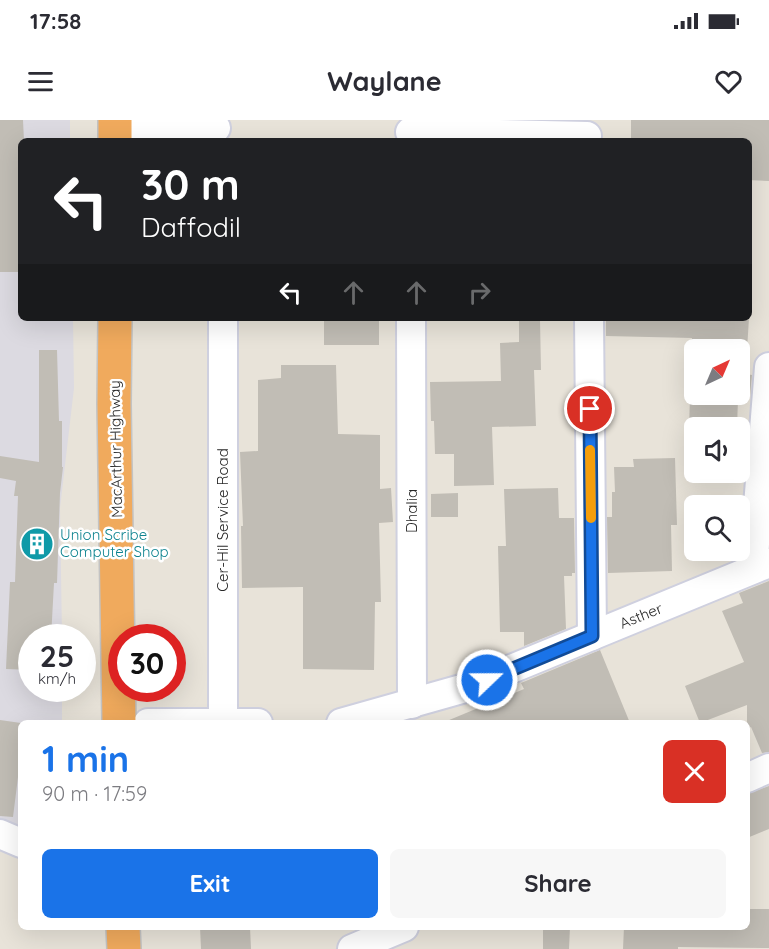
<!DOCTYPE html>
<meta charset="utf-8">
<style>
body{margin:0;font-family:Quicksand,sans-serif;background:#f7f7f7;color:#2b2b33;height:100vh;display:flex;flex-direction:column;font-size:22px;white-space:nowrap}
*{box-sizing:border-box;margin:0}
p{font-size:20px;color:#7c7c81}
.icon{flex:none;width:33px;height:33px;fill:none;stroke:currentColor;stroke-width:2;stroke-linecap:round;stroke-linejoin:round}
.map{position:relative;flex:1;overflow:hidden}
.side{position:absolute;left:18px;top:600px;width:732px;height:210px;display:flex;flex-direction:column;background:#fff;border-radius:9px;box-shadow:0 6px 24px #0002}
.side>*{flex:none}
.top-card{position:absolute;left:18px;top:18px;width:734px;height:183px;border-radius:9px;box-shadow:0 6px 24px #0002;background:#202124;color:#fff;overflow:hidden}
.needle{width:39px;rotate:44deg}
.buttons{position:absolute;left:684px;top:219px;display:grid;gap:12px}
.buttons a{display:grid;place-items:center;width:66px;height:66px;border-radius:9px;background:#fff;box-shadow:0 6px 24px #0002;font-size:30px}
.speed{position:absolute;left:18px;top:504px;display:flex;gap:12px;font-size:30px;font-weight:700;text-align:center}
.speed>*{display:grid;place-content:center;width:78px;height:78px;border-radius:50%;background:#fff;box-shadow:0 6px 24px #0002;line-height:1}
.speed small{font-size:15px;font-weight:400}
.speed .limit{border:9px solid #d22;background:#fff;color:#111}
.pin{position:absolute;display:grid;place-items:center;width:51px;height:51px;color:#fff;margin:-26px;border:3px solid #fff;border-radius:50%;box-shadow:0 2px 6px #0007}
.me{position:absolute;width:66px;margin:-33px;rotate:68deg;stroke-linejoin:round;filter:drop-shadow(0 0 4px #0008)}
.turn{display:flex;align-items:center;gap:21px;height:126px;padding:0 24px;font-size:27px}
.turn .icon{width:78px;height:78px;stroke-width:2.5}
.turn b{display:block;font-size:42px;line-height:51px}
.lanes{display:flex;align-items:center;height:57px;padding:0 24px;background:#0003;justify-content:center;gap:30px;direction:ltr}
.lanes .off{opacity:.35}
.round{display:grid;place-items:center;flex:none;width:63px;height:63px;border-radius:9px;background:#f7f7f7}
.head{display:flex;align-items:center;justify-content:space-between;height:102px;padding:0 24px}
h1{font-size:36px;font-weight:700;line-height:45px;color:#1a73e8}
.button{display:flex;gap:12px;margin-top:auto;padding:12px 24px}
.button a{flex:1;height:69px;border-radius:9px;background:#1a73e8;color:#fff;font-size:24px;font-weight:700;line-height:69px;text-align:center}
.button a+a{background:#f7f7f7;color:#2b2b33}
.status{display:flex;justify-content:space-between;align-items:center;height:42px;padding:0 30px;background:#fff;direction:ltr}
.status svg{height:16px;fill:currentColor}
header{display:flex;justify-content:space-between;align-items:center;height:78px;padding:0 24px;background:#fff;font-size:27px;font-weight:700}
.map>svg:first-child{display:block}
.industrial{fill:#dcdae1}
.building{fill:#c1bdb5}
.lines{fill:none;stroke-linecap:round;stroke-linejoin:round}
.street-casing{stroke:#cfd0df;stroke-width:32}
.highway-casing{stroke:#c3c3c3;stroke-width:36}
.street{stroke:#fff;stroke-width:28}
.highway{stroke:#f0aa5d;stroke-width:33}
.route-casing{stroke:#114b97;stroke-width:15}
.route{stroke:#1a73e8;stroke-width:10}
.slow{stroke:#f59e0b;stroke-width:10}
.labels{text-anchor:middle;stroke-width:5;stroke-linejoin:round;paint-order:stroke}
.street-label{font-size:15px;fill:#272727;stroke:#fff}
.culture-label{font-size:15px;fill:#0d838f;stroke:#fff;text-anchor:start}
</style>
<div class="status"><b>17:58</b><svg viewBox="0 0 49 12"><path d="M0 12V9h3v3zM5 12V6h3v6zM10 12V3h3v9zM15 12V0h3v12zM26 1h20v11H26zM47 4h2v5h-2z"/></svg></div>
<header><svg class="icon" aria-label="menu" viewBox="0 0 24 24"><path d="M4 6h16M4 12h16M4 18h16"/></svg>Waylane<svg class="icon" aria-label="heart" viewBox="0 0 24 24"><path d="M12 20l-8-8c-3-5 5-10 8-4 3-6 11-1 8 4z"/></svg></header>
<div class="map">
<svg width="769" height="829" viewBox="0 0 769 829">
<rect width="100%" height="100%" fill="#e8e3d9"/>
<path class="industrial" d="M0,0h70v21h-49v177h52l1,70 -14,120 2,129 -30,1v50l30,1v34h-41v111l-21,-8z"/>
<g class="building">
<path d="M0,0h23l1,21h-3v131h-21z"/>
<path d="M631,0h138v61l-21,-1v-41h-60v2h-57z"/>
<rect x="324" y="198" width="55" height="27"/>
<path d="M606,198h143l-2,32h-56l1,-12 -86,-2z"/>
<path d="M519,200h21l1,50h-7l2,56 -44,1 2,58 -40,1v-32h-19l-1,-33h-3l-1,-39 71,-1 -1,-38 19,-1z"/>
<path d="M39,230h18l2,71h3v46h1l-3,26 -3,90h-3l-3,55h-19v32l-26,-1 4,-87h5l3,-86h-4l2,-15 -16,-3v-22l39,6z"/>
<path d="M281,245h55l2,69 42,1v54l11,-1 2,34 -14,1 2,79h-6l-1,68 -71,-1v-82l-61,1 -1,-62h2l-3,-74 18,-1v-71l23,-2z"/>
<path d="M740,253l12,2 -2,20 -10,-2z"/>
<path d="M690,277l48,2 -1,29h-48z"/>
<path d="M675,338l2,67h-6l1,46 -64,2 -1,-56h5v-25h3l-1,-25h20l-1,-8z"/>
<path d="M558,368l1,30h15l1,55h-3v3h-8l2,53 -42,17v-14h-24l-2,-86h8l-2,-57z"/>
<path d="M458,373v24h-27v-23z"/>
<path d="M769,461v171l-7,1 -11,-26 -4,2v-24l-47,18 -15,-37 59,-24 -22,-51 21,-8 -4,-10z"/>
<path d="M600,530l30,73h-188l82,-34 -3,-6z"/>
<path d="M0,600l21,3v30l-8,64 -13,-1z"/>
<path d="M769,666v43l-22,9v-44z"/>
<path d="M747,789h22v39l-91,-1v2h-55l1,-22h123z"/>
<path d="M200,807h50l1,22h-50z"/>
<path d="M543,807h27l-1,22h-26z"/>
</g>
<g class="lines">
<g class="street-casing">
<g id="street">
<path d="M410,12l177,4"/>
<path d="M115,15l101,-7"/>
<path d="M223,198v404"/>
<path d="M411,198l1,386"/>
<path d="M589,198l3,318"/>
<path d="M753,449l16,-202"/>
<path d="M148,603h110"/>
<path d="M341,603l124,-35 304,-125"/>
<path d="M747,658l22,-10"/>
<path d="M0,714l21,9"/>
<path d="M352,829l52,-22"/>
</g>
</g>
<g class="highway-casing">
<g id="highway">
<path d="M115,0v21"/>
<path d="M115,198l-1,86 5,319"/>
<path d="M123,807l1,22"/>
</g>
</g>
<use href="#street" class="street"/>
<use href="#highway" class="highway"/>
</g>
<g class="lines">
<g class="route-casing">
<path id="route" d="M487,560l105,-44 -2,-227"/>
</g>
<use href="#route" class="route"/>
<path class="slow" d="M590,330l1,68"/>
</g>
<defs>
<g id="building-disc" transform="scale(1.725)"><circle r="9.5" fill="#0f9aa8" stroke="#fff"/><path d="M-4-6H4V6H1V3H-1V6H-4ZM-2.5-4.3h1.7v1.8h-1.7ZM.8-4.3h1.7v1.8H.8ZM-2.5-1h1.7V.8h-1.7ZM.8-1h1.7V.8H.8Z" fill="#fff"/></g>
</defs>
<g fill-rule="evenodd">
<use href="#building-disc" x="37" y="424"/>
</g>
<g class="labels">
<g class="street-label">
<text transform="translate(116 329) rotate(-91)" y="5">MacArthur Highway</text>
<text transform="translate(412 391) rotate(-90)" y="5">Dhalia</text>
<text transform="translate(223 400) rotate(-90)" y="5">Cer-Hil Service Road</text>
<text transform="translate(641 496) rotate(-22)" y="5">Asther</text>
</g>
<g class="culture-label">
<text x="60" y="420">Union Scribe<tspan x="60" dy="17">Computer Shop</tspan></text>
</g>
</g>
</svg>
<div class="buttons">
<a><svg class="needle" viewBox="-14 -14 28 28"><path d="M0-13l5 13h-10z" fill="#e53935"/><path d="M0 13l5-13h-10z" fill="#7c7c81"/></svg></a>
<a><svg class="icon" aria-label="sound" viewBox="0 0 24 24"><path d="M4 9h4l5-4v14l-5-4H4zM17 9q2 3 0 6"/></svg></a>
<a><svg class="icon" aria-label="search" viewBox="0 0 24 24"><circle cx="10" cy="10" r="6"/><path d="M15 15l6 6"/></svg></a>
</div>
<div class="speed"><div>25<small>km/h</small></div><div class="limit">30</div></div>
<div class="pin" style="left:590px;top:289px;background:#d93025"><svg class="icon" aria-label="arrive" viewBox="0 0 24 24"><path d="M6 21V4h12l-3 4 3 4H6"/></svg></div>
<svg class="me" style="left:487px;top:560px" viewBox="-20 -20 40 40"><circle r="17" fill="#1a73e8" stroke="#fff" stroke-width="3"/><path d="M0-11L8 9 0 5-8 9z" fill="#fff"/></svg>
<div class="top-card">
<div class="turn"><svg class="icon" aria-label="left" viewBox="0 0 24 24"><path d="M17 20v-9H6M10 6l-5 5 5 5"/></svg><div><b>30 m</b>Daffodil</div></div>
<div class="lanes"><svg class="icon" aria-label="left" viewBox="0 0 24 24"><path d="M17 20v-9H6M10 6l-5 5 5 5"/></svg><svg class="icon off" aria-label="ahead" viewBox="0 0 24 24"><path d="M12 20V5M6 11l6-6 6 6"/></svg><svg class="icon off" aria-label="ahead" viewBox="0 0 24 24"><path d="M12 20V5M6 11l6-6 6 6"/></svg><svg class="icon off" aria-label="right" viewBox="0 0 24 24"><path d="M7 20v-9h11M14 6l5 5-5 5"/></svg></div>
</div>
<section class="side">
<div class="head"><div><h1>1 min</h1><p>90 m · 17:59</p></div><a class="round" style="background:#d93025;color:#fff"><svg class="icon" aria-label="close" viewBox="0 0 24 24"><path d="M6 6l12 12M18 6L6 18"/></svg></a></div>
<div class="button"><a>Exit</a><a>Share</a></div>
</section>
</div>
